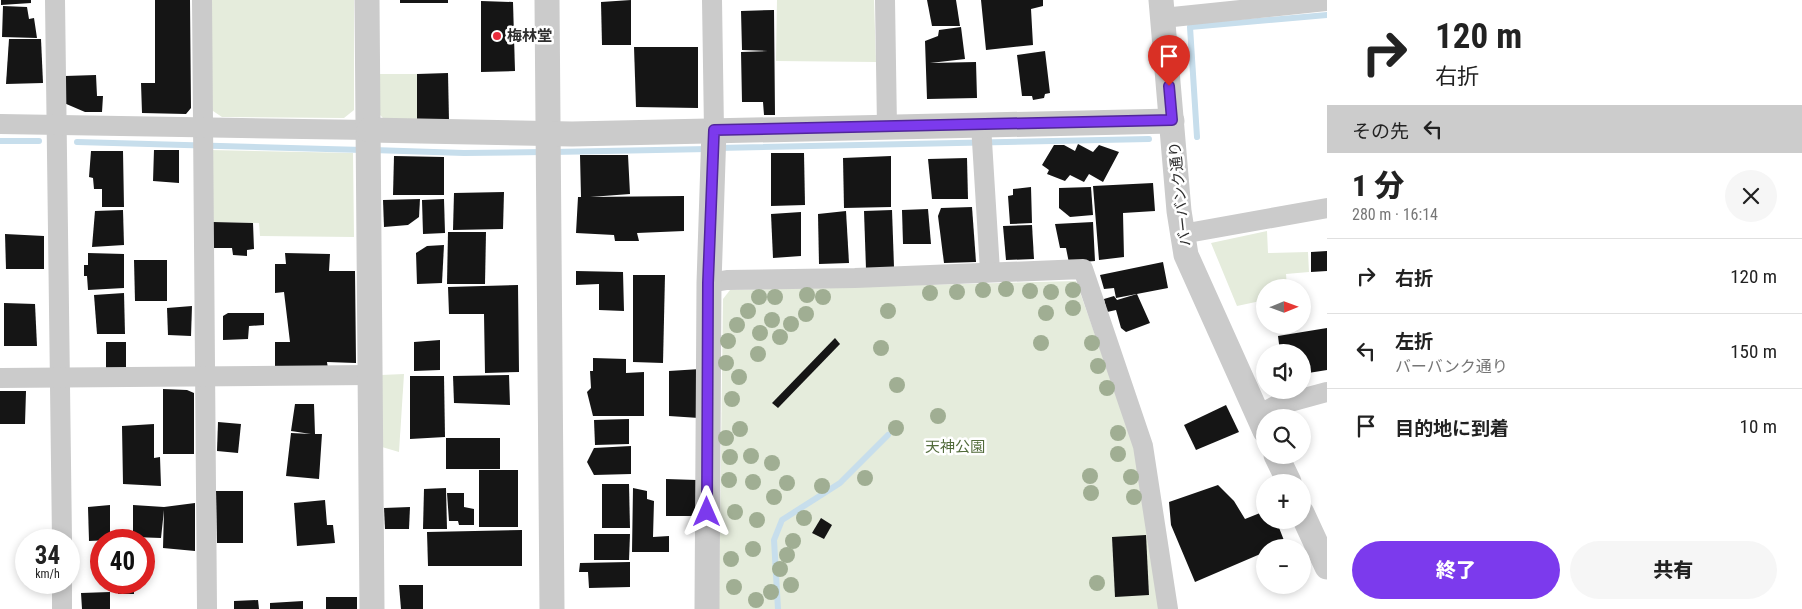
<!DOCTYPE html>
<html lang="ja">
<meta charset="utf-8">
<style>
body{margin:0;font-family:"Roboto Condensed","Noto Sans JP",sans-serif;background:#f6f6f6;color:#222;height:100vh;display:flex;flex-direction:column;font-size:19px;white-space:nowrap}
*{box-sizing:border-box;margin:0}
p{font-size:16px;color:#767676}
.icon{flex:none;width:28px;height:28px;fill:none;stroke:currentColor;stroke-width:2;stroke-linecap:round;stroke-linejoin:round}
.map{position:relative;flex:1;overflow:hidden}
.details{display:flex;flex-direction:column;background:#fff;width:475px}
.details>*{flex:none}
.banner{background:#fff;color:#222;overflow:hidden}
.needle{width:32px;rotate:89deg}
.fabs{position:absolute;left:1256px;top:279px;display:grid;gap:10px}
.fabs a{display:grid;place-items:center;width:55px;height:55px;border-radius:50%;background:#fff;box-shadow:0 2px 8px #0003;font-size:25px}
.speed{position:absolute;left:15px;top:529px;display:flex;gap:10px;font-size:25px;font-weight:700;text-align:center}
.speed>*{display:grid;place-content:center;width:65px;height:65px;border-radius:50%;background:#fff;box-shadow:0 2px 8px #0003;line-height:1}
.speed small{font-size:12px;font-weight:400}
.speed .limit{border:8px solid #d22;background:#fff;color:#111}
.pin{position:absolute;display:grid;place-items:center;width:42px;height:42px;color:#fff;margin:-51px -21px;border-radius:50% 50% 50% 0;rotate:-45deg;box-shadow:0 0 5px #0007}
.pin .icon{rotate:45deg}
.me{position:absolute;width:55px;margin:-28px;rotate:0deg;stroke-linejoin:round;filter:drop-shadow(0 0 4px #0008)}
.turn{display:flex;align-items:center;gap:18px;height:105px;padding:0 25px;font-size:22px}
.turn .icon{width:65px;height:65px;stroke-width:2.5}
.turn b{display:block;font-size:35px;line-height:42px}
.then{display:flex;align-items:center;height:48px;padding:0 25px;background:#0003;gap:10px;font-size:19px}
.round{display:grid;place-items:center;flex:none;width:52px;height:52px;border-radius:26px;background:#f6f6f6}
.head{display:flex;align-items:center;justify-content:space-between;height:85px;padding:0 25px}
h1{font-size:30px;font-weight:800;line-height:38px}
.primary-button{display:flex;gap:10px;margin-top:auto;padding:10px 25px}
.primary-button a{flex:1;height:58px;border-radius:30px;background:#7c3aed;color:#fff;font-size:20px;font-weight:800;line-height:58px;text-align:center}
.primary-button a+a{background:#f6f6f6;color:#222}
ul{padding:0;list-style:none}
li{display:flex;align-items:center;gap:15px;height:75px;padding:0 25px;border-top:1px solid #e0e0e0}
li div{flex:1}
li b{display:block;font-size:19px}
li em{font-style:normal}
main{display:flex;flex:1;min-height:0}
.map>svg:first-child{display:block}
.green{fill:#e5ecdc}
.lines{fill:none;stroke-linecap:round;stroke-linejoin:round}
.stream{stroke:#c7deec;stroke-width:6}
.building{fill:#151515}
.minor{stroke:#cbcbcb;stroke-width:20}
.tertiary{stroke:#cbcbcb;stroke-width:25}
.tree{fill:#a0ae93}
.route-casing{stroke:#51269a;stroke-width:12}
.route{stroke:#7c3aed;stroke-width:9}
.poi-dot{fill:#e92c3c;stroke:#fff;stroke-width:2}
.labels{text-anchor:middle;stroke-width:5;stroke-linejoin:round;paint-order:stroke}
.poi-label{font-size:15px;font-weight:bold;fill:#2e2e2e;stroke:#fff;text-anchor:start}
.street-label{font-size:15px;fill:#2e2e2e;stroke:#fff}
.park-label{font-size:15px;fill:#526b3b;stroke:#fff}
</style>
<main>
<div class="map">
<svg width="1327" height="609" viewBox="0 0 1327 609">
<rect width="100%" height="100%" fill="#fff"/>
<g class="green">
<path d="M210,0h144v110l-10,8 -122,-1 -12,-8z"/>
<path d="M777,0h97l2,62 -100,-1z"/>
<path d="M377,74h40v47l-32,-1 -8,-8z"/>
<path d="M210,150l143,3 1,84 -94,-1 -1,-13 -46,-1z"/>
<path d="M1267,231l1,22 40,-1 1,20 -23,2 1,13 -22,1v12l-28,6 -26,-63z"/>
<path d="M1076,281l58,164 27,164h-442l4,-310 7,-9z"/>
<path d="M404,374l-5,78 -17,-5 -1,-72z"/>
</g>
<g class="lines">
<g class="stream">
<path d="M1197,137l-7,-110 137,-12"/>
<path d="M0,141h39"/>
<path d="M77,142l286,8"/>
<path d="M718,148l431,-9"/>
<path d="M373,150l91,3 79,-1"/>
<path d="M553,152l155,-3"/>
<path d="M778,609l-4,-69 8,-20 58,-37 48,-48"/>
</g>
</g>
<g class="building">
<path d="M1,0h30v3l-30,2z"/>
<path d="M155,0h35l1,108 -5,6 -44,-1 -1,-30h14z"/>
<rect x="400" y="0" width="48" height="3"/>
<path d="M631,0v45h-29l-1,-43z"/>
<path d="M927,0h29l4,26h-28z"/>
<path d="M981,0h62v6l-12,3 2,36 -47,5z"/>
<path d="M481,1l32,1 2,69 -34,1z"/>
<path d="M3,6l24,1 2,12 5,-1 3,20 -35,-1z"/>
<path d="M774,10l1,105h-11l-1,-13h-21l-1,-50 27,-1 -26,-1 -1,-39z"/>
<path d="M961,27l4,32 -35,4 46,-1 1,36 -50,1 -2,-58 13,-5 1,-6z"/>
<path d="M9,39h32l2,44 -37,1z"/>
<path d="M634,47h64v61l-62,-1z"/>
<path d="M1045,51l5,42 -5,1 -1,4 -11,2 -1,-4h-10l-5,-41z"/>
<path d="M448,73l1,48h-32v-47z"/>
<path d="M96,75l1,21h6l-1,16h-17l-21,-9 1,-27z"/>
<path d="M1078,144l15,8 6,-7 20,7 -16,30 -14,-8 -5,8 -14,-7 -5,6 -18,-7 2,-4 -7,-5 12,-20h10l11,6z"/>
<path d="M154,150h25v33l-26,-2z"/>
<path d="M91,151h32l1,56h-22v-18h-8l-1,-11 -4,-1z"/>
<path d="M771,153h33l1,52 -34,1z"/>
<path d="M580,155h48l2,39 -40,3 94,-1v35l-47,2 2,8h-24l-1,-6 -38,-2 2,-36h3z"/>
<path d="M394,156l50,1v38h-51z"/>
<path d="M891,156v51l-47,1 -1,-50z"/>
<path d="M967,158l1,41h-36l-4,-40z"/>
<path d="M1153,183l2,28 -32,2 1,44 -25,3 -6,-74z"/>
<path d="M1031,187l1,36 -22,1 -2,-28 5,-1v-6z"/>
<path d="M1091,187l2,28 -23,2 -11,-9v-20z"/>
<path d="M504,192l-1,37 -50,1 1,-37z"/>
<path d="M420,199l-1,18 -11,8 -24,2 -1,-27z"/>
<path d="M444,199l1,34 -22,1 -1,-34z"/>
<path d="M972,207l4,55 -32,1 -6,-47 3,-8z"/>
<path d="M928,209l3,35h-28l-1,-34z"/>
<path d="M123,210l1,35 -32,2 3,-36z"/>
<path d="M892,210l2,57 -28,2 -2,-58z"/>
<path d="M846,211l3,52 -30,1 -1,-50z"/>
<path d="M801,212v44l-28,2 -2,-44z"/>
<path d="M213,222l40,1 1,26 -7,1v6l-14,-1 -1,-7h-19z"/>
<path d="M1093,222l2,39 -26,2 -3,-15h-6l-5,-24z"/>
<path d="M1032,225l2,34 -28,1 -3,-34z"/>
<path d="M448,232h38l-1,52h-38z"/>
<path d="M5,234l39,2v33h-38z"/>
<path d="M444,245l-2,38 -25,1 -1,-31 11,-7z"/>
<path d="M1327,251v20l-16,1v-20z"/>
<path d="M88,253l36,1v34l-36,2 -1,-14h-3v-11h4z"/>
<path d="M285,253l45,1 -1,17h26l1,92 -29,-1 1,7h-53v-27h15l-6,-50 -9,1v-29h11z"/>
<path d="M134,260h33v41h-32z"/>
<path d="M1163,262l5,26 -52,10 -2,-10 -10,1 -4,-14z"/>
<path d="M576,271l47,1 1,39 -25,-1v-26l-23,1z"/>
<path d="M633,275h32l-2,88 -30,-1z"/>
<path d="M518,285l1,87 -34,1 -1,-59h-35l-1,-27z"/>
<path d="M124,293l1,41h-28l-3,-39z"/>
<path d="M1137,294l13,29 -24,9 -5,-4 -5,-18 -9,2 -3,-13 10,-3 3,4z"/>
<path d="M4,303l31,1 2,42h-33z"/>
<path d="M192,306l-1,30 -23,-1 -1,-27z"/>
<path d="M228,313h36v12l-15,1 -1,13 -25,1v-24z"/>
<path d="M1327,328v42l-25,4v-22h-22l-2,-16z"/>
<path d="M835,338l5,6 -62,64 -6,-5z"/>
<path d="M440,340v30l-26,1v-29z"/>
<path d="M106,342h20v28l-20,-1z"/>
<path d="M593,358l33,1v14l18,-1v44h-51l-6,-24 4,-4 -1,-17h3z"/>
<path d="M700,369l-1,49 -30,-2v-45z"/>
<path d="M509,375l1,30 -56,-2 -1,-27z"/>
<path d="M410,376h34l1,61 -35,2z"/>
<path d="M163,389l24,1 7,3v61h-31z"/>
<path d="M0,391h26l-1,33h-25z"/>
<path d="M295,404h19l1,30h7l-3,45 -33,-3 5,-43 20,1 -20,-3z"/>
<path d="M1226,405l13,27 -43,18 -12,-25z"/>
<path d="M629,419v25l-34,1 -1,-25z"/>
<path d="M218,422l23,2 -3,29 -21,-2z"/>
<path d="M154,424v34l6,-1 1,29 -38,-2 -1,-58z"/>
<rect x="446" y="438" width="54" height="31"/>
<path d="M631,446v28l-37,1 -7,-13 7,-14z"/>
<rect x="479" y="470" width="39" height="57"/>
<path d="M666,479l31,1v36h-31z"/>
<path d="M602,484h27l1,44h-28z"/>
<path d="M1218,485l16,16 11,18 20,-8v9h11l9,23 -11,5h-9v4l-70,30 -24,-57 -2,-23z"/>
<path d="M446,488l1,41h-24l1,-40z"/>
<path d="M633,488l14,3v8l7,2 -1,36 16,-1v16h-37z"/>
<path d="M216,491h27v52h-26z"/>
<path d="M447,493h17v14l10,2v16h-15l-1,-4h-9z"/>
<path d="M325,500l2,25h6l2,18 -38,3 -3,-43z"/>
<path d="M195,503v48l-32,-3 1,-38 -3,28 -28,-1v-32l31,2z"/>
<path d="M110,505v35l-21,1 -1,-34z"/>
<path d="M410,507l-1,22h-24l-1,-21z"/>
<path d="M821,518l11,7 -8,14 -12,-6z"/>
<path d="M522,530v36h-94l-1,-34z"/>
<path d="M594,534h36l-1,26h-35z"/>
<path d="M1146,535l3,60 -34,2 -3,-60z"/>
<path d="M630,562v25l-41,1 -1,-16h-9l1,-9z"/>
<path d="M104,582h30v12h-16v-7l-14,-1z"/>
<path d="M399,585h24v24h-22z"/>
<path d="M110,592v17h-28l-1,-16z"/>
<rect x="326" y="597" width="31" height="12"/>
<path d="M258,600l1,9h-25v-8z"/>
<path d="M303,601v8h-33v-6z"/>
</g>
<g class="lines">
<g class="minor">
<path d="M55,0l7,540"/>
<path d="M202,0l5,609"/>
<path d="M712,0l2,130"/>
<path d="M885,0l2,127"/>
<path d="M1163,18l164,-17"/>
<path d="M0,124l369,6"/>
<path d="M981,125l9,146"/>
<path d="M1182,234l145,-26"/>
<path d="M709,283l18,-3 128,-2 228,-9 60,177 25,163"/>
<path d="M0,378l369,-3"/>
<path d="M1258,415l17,-9 52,-14"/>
<path d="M62,582v27"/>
</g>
<g class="tertiary">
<path d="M367,0l5,609"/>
<path d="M547,0l5,609"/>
<path d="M1161,0l18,211 7,44 79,176"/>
<path d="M369,130l203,4 600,-13"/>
<path d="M1276,455l13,27"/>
<path d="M1302,513l25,54"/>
<path d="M707,609l2,-326 5,-153"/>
</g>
</g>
<g class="tree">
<circle cx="1006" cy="289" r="8"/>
<circle cx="983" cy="290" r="8"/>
<circle cx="1073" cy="290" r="8"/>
<circle cx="1030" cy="291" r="8"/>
<circle cx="957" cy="292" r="8"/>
<circle cx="1051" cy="292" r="8"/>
<circle cx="930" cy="293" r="8"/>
<circle cx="807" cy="295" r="8"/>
<circle cx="759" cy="297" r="8"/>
<circle cx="775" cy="297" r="8"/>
<circle cx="823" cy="297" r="8"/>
<circle cx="1073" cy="308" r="8"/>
<circle cx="748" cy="311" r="8"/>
<circle cx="888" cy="311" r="8"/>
<circle cx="1046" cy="313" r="8"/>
<circle cx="806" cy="314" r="8"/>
<circle cx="772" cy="320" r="8"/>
<circle cx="791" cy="324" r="8"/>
<circle cx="737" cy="325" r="8"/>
<circle cx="760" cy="333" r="8"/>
<circle cx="780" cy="337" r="8"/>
<circle cx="728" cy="341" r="8"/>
<circle cx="1041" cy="343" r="8"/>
<circle cx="1092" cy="343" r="8"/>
<circle cx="881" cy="348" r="8"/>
<circle cx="758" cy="354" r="8"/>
<circle cx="726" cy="363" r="8"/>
<circle cx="1098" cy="366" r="8"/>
<circle cx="739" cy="377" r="8"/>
<circle cx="897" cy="385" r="8"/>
<circle cx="1107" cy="388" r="8"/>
<circle cx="732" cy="399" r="8"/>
<circle cx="938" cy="416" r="8"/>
<circle cx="896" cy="428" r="8"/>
<circle cx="740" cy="429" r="8"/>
<circle cx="1118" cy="433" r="8"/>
<circle cx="726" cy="438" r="8"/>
<circle cx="1118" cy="454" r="8"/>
<circle cx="751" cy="456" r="8"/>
<circle cx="730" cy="457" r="8"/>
<circle cx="772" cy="463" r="8"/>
<circle cx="1090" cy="476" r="8"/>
<circle cx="1131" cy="477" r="8"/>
<circle cx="865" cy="478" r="8"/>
<circle cx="729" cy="480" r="8"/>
<circle cx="753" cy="482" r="8"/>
<circle cx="787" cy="483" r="8"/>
<circle cx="822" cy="486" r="8"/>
<circle cx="1091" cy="493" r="8"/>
<circle cx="774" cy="497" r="8"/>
<circle cx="1134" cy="497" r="8"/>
<circle cx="735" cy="512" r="8"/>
<circle cx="804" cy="518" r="8"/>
<circle cx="757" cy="520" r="8"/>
<circle cx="793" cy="541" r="8"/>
<circle cx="753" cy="549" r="8"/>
<circle cx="787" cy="555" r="8"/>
<circle cx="731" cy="559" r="8"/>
<circle cx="780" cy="569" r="8"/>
<circle cx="1097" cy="583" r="8"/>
<circle cx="791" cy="585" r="8"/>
<circle cx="734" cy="587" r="8"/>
<circle cx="771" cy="592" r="8"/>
<circle cx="756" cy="600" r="8"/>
</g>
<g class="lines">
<g class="route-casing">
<path id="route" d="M707,512l1,-229 6,-153 458,-10 -3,-34"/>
</g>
<use href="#route" class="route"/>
</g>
<circle class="poi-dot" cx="497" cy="36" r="5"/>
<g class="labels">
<g class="poi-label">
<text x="507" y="41">梅林堂</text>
</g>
<g class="street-label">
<text transform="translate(1180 194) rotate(-96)" y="5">バーバンク通り</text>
</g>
<g class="park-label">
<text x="955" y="452">天神公園</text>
</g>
</g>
</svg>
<div class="fabs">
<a><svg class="needle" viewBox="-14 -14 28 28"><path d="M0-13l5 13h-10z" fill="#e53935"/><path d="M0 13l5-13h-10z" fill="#767676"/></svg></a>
<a><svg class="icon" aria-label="sound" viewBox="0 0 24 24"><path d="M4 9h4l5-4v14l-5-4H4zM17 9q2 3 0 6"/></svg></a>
<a><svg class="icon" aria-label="search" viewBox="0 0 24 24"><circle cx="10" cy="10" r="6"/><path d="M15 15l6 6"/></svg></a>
<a>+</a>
<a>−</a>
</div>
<div class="speed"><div>34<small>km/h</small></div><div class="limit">40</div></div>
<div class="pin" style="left:1169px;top:86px;background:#d93025"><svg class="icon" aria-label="arrive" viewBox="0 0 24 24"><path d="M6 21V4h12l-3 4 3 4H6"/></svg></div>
<svg class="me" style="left:707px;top:512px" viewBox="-20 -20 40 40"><path d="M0-17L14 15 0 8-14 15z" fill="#7c3aed" stroke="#fff" stroke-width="4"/></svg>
</div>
<section class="details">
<div class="banner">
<div class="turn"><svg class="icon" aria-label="right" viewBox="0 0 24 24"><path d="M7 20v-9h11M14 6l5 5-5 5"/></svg><div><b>120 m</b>右折</div></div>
<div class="then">その先<svg class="icon" aria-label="left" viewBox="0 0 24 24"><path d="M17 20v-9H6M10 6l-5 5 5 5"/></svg></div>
</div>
<div class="head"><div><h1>1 分</h1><p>280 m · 16:14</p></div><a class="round"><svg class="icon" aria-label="close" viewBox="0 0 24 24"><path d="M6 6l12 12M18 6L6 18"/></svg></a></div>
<ul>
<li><svg class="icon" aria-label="right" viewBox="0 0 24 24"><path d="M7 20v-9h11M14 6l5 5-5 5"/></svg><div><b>右折</b></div><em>120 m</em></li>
<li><svg class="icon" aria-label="left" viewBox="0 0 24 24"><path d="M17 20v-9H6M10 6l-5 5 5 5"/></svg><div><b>左折</b><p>バーバンク通り</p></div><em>150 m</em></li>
<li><svg class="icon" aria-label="arrive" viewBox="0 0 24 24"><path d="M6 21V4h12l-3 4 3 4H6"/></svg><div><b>目的地に到着</b></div><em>10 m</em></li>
</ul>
<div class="primary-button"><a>終了</a><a>共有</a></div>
</section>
</main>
